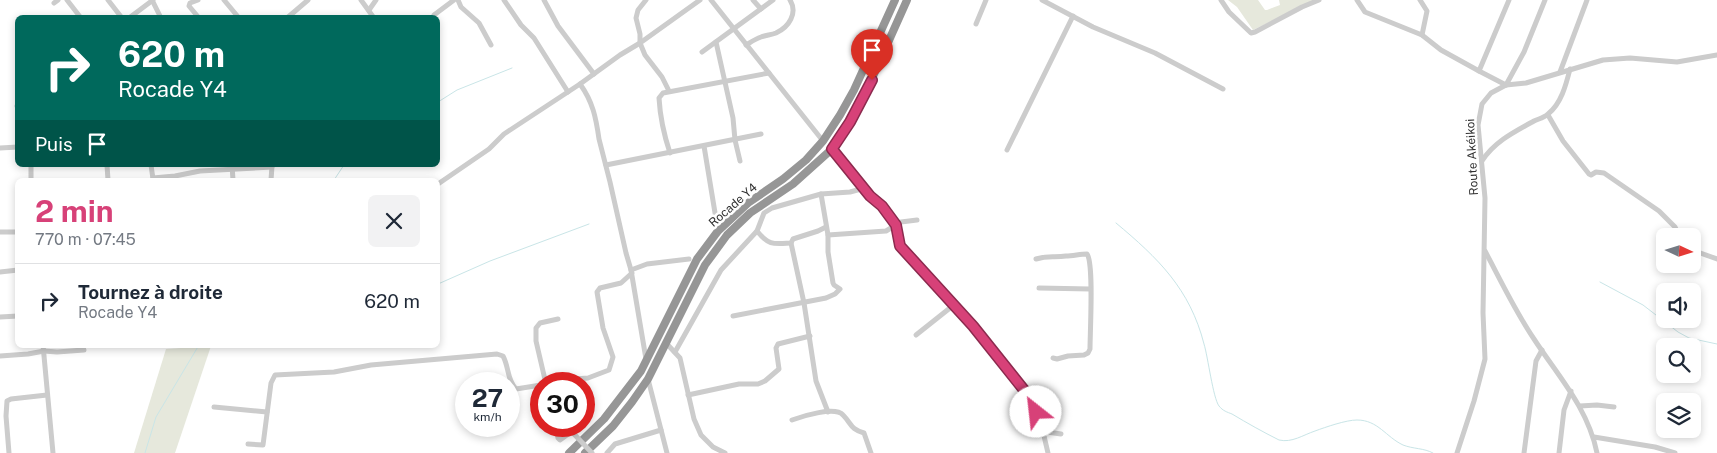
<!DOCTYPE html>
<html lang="fr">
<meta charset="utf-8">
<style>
body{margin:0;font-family:"Public Sans",sans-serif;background:#f2f2f3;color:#1f2937;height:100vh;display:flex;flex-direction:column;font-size:19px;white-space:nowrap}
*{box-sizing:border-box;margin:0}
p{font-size:16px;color:#747a83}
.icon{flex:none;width:28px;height:28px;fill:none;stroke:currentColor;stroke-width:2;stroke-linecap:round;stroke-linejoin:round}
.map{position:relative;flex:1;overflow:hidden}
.sheet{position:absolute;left:15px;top:178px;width:425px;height:170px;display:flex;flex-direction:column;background:#fff;border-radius:8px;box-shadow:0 2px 8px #0003}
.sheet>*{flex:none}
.hud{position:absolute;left:15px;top:15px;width:425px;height:152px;border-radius:8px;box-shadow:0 2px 8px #0003;background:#00695c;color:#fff;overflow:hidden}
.needle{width:32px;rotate:94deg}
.fabs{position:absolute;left:1656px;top:228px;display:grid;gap:10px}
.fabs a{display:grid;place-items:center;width:45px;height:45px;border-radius:8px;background:#fff;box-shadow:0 2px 8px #0003;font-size:25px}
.speed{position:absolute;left:455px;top:372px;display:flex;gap:10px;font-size:25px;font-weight:700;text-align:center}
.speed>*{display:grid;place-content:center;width:65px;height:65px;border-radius:50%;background:#fff;box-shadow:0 2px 8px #0003;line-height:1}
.speed small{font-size:12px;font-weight:400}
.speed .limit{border:8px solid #d22;background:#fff;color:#111}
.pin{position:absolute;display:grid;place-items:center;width:42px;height:42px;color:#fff;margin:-51px -21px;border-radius:50% 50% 50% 0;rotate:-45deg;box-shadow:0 0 5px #0007}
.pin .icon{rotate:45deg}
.me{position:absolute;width:55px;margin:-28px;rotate:331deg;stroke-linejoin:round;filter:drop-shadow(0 0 4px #0008)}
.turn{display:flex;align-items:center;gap:18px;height:105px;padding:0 20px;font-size:22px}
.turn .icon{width:65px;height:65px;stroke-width:2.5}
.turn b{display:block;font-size:35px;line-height:42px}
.then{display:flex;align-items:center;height:48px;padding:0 20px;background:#0003;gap:10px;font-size:19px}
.round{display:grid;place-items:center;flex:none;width:52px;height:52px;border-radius:8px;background:#f2f2f3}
.summary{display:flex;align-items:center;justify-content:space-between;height:85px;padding:0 20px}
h1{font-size:30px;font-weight:700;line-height:38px;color:#d74178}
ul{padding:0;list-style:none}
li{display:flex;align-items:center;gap:15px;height:75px;padding:0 20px;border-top:1px solid #e0e1e3}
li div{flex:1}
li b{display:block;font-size:19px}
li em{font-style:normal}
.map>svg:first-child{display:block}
.green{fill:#e6e8dc}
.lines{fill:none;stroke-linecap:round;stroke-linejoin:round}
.stream{stroke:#c9e5e7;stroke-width:1}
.minor{stroke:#ccc;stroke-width:5}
.highway{stroke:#969696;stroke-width:8}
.minor-bridge{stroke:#ccc;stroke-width:5}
.route-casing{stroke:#8c2a4e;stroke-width:12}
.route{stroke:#d74178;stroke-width:9}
.labels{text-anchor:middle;stroke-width:5;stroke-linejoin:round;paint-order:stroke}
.street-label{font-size:12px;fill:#2f2f2f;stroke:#fff}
</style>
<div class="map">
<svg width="1717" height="453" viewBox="0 0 1717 453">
<rect width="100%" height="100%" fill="#fff"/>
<g class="green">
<path d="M1228,0h30l7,10h2l13,-5 -1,-5h35l-61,30 -16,-23z"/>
<path d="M211,346l-36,107h-41l32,-104z"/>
</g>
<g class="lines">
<g class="stream">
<path d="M438,102l19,-12 55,-22"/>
<path d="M334,180l10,-15"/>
<path d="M1116,223c42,35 74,66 88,121 4,13 9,54 15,62 4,5 8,6 13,8 15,9 31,18 47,26 13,3 24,-5 36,-9 11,-4 31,-11 42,-11 21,0 29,17 46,25 10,4 21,3 30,8"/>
<path d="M1600,282l43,23 35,27 11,6 28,6"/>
<path d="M438,284l52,-23 99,-37"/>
<path d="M145,453l11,-36 43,-72"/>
</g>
<g class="minor">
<path d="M67,0l14,18"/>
<path d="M108,0l14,18"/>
<path d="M152,0l9,18"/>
<path d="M198,0l-8,3 -1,3 10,12"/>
<path d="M224,0l15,18"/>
<path d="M361,0l13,18"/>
<path d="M458,0l3,7 18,16 12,22"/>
<path d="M504,0l17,25 13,13 34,54"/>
<path d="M544,0l14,26 36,48"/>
<path d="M646,0l-8,10 -2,8 4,16v9l5,12 17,22 7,14"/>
<path d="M711,0l112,141"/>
<path d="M753,0l8,9"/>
<path d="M1042,0l51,27 62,26 68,36"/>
<path d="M1221,0l8,12 22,21 4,-1 47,-25 17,-7"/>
<path d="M1357,0l8,12 57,23 19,15 38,21"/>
<path d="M1420,0l7,11 -5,24"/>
<path d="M54,3l4,-3"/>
<path d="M369,10l7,-10"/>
<path d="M434,15l20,-15"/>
<path d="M129,18l24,-18"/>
<path d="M287,18l21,-18"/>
<path d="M976,24l10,-24"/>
<path d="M716,42l17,76 2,22 5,21"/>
<path d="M746,45c5,-3 9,-6 15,-8 5,-2 10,-2 15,-4 13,-6 22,-20 14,-33"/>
<path d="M702,52l71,-52"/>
<path d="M1560,72l27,-72"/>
<path d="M580,84c13,18 16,34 19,55l11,43 16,71 5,17 15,89"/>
<path d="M1506,85l-27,-14 30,-71"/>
<path d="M1506,85l18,-33 21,-52"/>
<path d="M17,106h1"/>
<path d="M1548,115l15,26 26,33 2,1 5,-3 8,1 55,38 16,16 4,9"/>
<path d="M704,146l14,85"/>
<path d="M0,148l18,-1"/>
<path d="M832,149l39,47 11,10 14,19 4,21 73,80 59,74 3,5 1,23 8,8 4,17"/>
<path d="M1007,150l66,-134"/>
<path d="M670,153c-6,-18 -10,-37 -11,-55l4,-5 106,-20"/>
<path d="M1482,161c12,-19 32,-29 52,-40 4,-2 10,-3 14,-7 13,-10 18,-29 22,-45"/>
<path d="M31,165v15"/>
<path d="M107,165l1,15"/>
<path d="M151,165l2,14"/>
<path d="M232,165l1,15"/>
<path d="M606,165l155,-31"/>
<path d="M153,178l22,-2 25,-5 72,-4"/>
<path d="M271,180l1,-14"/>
<path d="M438,184l51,-35 15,-15 76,-50 40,-29 20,-12 60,-43"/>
<path d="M757,231l7,-18 8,-5 49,-14 29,-2 15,-4"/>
<path d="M0,232h18"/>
<path d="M828,235l58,-4 15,-9 16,-2"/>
<path d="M791,243l13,60 12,78 12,31"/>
<path d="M1692,250l25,9"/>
<path d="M1485,251c16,30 30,60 49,88 24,37 54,69 63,114"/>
<path d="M1036,259c13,-4 18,-1 30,-3 7,0 14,-2 21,-2 7,9 3,78 3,95l-2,4 -4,2 -16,1 -11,3 -4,-1"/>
<path d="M631,270l16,-6 42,-5"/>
<path d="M0,272l18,-2"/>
<path d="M1039,288l51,1"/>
<path d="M733,316l93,-18 9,-4 5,-5 -6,-4 -1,-2 -5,-31v-17l-7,-41"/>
<path d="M0,317l18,-1"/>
<path d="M916,335l39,-31"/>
<path d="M667,344l13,14 14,61 7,16 12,12 12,6"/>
<path d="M43,345l10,108"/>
<path d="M675,352l46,-82 36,-39c12,15 17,13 34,12l2,-4 25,-8 8,-4"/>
<path d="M0,356l28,-2 16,-3 13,1 27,-2"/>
<path d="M648,379l19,74"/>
<path d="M546,384l-10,-43v-13l4,-5 18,-4"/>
<path d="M554,384l21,-5 13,-1 21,-8 4,-13 -10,-29 -6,-36 3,-4 21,-5 11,-10"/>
<path d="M688,395l51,-11h19l7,-3 14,-12 -3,-21 2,-4 32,-8"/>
<path d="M1580,406l17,-1 17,2"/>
<path d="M214,407l53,5"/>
<path d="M792,420c11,-4 43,-14 51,-5 9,9 7,14 21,18l7,20"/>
<path d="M556,426l2,12 2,2 11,-8 3,2"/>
<path d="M1040,431l21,3"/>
<path d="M1594,437l61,10 20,6"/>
<path d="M248,444l15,1 8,-62 4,-8 59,-3 37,-7 126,-11 6,2c6,11 4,24 13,33l25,-4"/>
<path d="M9,453l-3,-37 1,-15 4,-2 36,-4"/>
<path d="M607,453l8,-9 46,-14"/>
<path d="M1457,453l17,-52 11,-42 -2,-46 2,-115 -7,-73 4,-21 9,-11 15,-8 20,-2 77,-23 27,-2 47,4 40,-7"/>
<path d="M1524,453l12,-92 6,-11"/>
<path d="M1559,453l5,-43 7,-19"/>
</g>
<g class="highway">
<path d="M569,453l35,-34 37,-48 56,-112 21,-28 30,-28 35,-24 23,-19 17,-19 17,-26 14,-25 41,-90"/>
<path d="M585,453l28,-27 19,-24 16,-23 57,-114 22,-30 23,-22 43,-29 39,-35 18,-27 15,-28 42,-94"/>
</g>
<path class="minor-bridge" d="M574,434l18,19"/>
</g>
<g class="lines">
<g class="route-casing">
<path id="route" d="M872,80l-22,42 -18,27 38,47 12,10 14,19 4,21 73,80 59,74 3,5 1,7"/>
</g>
<use href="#route" class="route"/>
</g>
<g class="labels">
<g class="street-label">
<text transform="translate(1472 157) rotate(-93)" y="4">Route Akéikoi</text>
<text transform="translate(733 205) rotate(-41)" y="4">Rocade Y4</text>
</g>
</g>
</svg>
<div class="fabs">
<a><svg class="needle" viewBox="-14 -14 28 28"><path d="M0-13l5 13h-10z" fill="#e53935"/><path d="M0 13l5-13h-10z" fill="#747a83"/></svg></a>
<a><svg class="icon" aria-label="sound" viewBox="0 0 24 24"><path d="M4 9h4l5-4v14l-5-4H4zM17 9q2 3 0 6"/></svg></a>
<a><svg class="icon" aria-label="search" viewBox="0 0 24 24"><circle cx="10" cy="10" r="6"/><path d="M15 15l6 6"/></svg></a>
<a><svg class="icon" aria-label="layers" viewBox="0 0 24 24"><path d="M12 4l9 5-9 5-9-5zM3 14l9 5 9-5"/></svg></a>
</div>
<div class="speed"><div>27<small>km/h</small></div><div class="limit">30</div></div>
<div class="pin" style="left:872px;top:80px;background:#d93025"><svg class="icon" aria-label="arrive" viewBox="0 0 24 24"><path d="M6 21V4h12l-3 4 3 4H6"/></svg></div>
<svg class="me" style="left:1036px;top:412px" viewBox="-20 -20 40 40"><circle r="19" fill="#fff"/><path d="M0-13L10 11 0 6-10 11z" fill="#d74178"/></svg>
<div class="hud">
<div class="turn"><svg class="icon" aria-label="right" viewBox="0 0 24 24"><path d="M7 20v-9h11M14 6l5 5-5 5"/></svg><div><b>620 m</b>Rocade Y4</div></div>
<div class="then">Puis<svg class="icon" aria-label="arrive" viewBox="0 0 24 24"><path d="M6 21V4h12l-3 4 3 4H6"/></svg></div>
</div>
<section class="sheet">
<div class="summary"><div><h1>2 min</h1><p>770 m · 07:45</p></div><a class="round"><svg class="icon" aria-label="close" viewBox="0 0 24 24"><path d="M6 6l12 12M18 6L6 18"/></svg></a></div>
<ul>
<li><svg class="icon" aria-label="right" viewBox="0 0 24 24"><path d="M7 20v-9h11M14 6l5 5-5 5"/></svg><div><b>Tournez à droite</b><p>Rocade Y4</p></div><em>620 m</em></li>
</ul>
</section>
</div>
